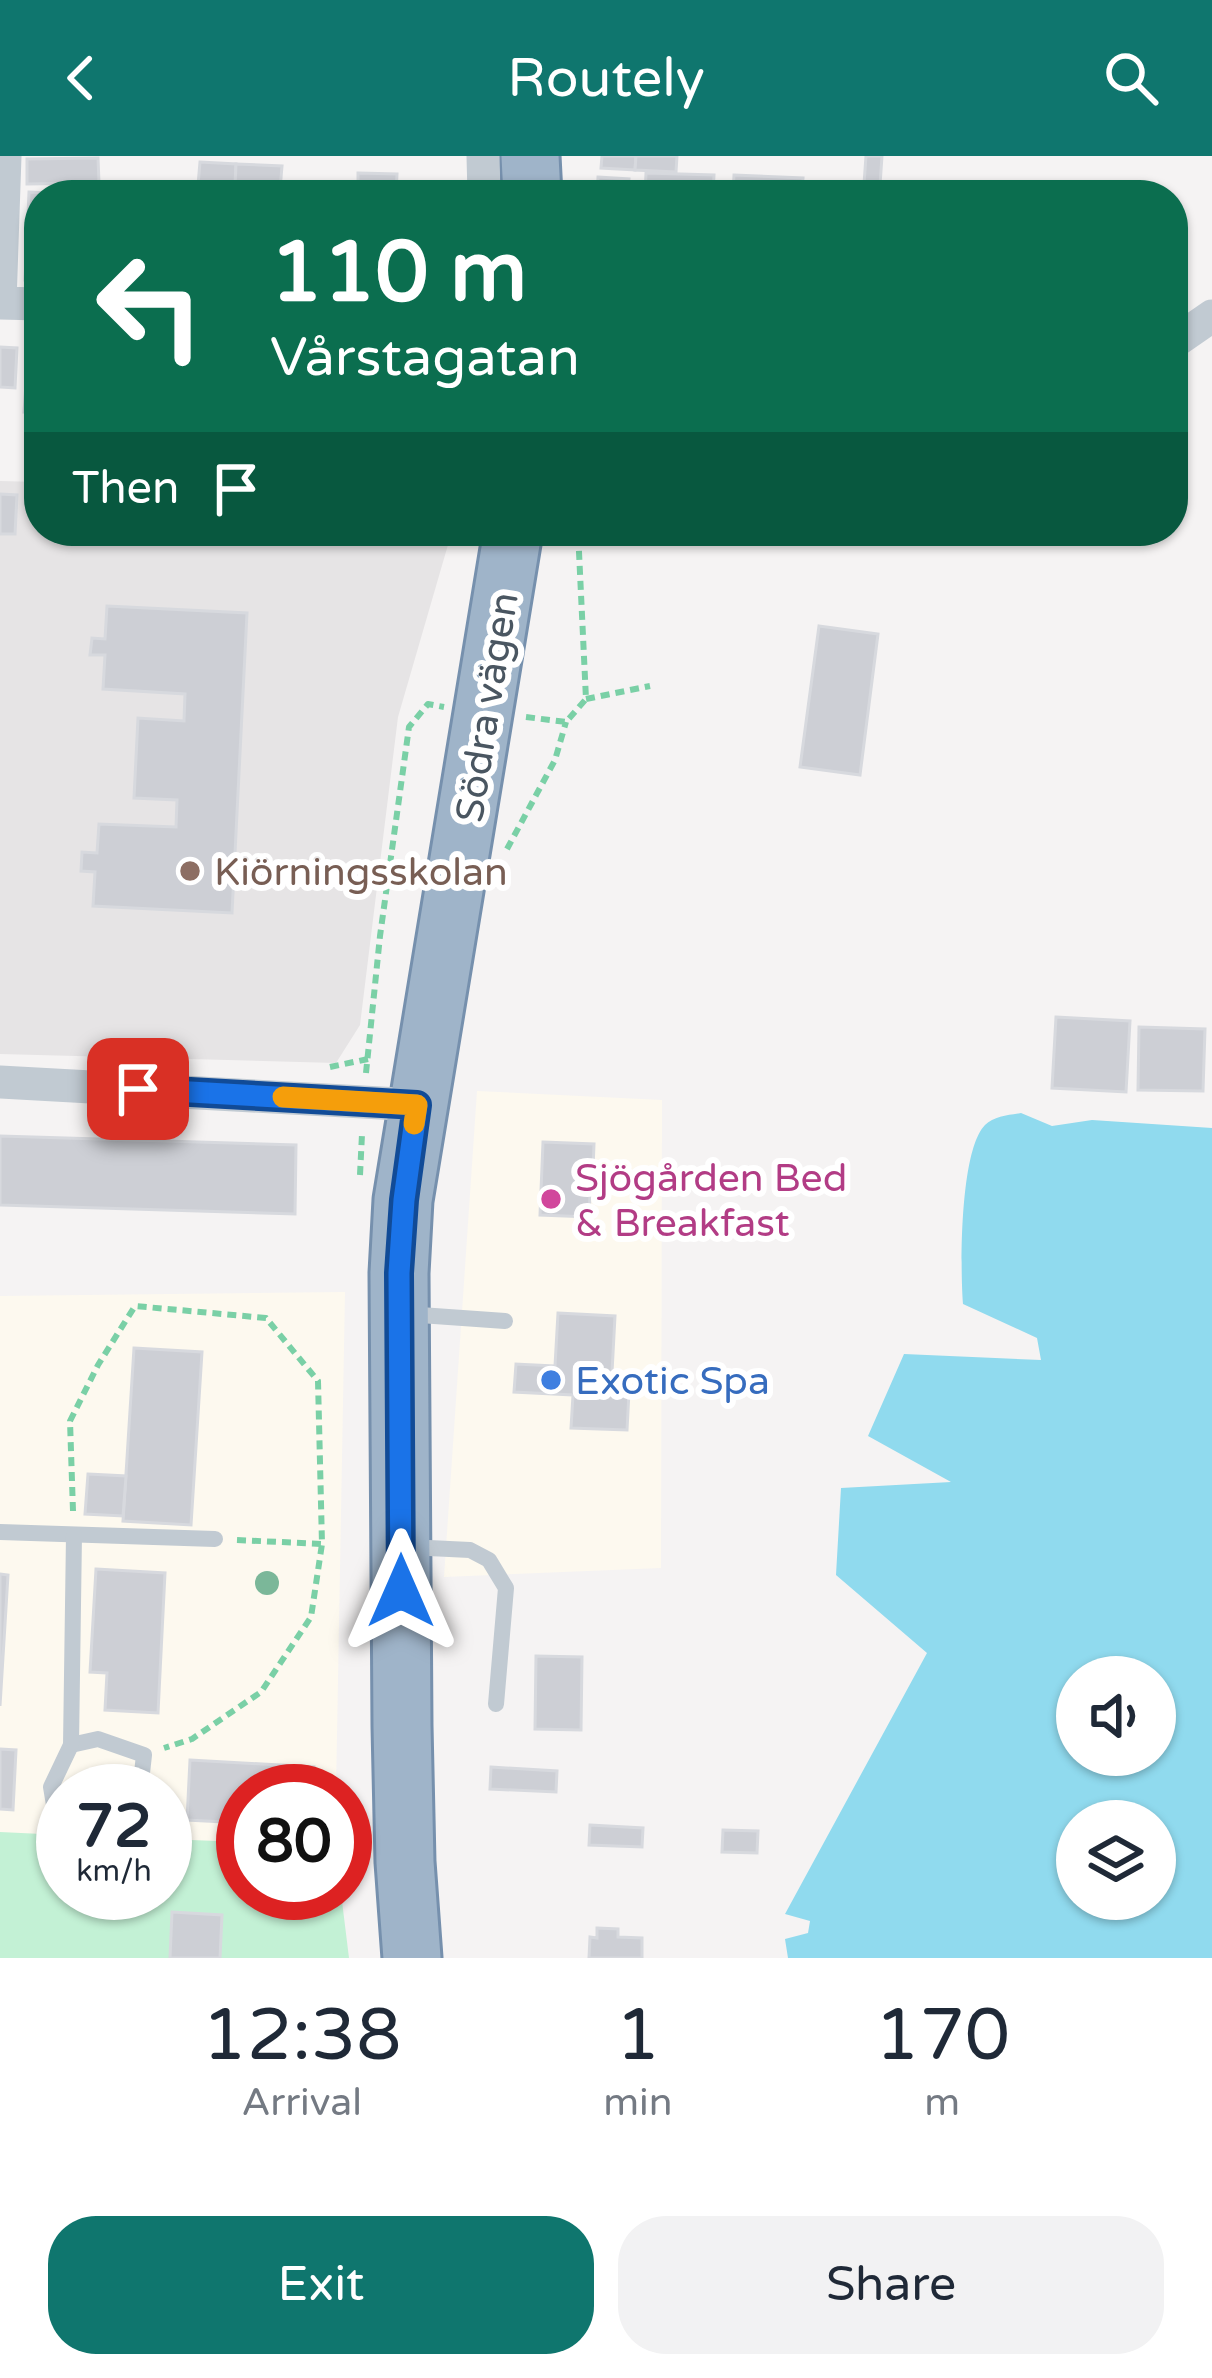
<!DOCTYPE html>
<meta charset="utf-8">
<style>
body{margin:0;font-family:"Varela Round",sans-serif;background:#f2f2f3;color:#1f2937;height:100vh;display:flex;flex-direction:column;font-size:45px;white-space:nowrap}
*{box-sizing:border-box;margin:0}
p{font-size:39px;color:#747a83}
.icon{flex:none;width:66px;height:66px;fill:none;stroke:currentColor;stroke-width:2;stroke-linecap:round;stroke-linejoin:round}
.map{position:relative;height:1802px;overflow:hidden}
.drawer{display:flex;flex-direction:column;background:#fff;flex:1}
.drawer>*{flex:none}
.top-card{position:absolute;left:24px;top:24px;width:1164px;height:366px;border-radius:48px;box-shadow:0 3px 9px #0004;background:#0b6e4f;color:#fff;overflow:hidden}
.controls{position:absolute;left:1056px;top:1500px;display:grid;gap:24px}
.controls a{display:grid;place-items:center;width:120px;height:120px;border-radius:50%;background:#fff;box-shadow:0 3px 9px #0004;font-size:60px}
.speed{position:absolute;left:36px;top:1608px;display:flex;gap:24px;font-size:60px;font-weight:700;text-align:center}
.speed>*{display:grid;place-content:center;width:156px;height:156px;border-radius:50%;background:#fff;box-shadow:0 3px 9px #0004;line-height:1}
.speed small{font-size:30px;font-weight:400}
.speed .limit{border:18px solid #d22;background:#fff;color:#111}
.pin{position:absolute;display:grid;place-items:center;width:102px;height:102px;color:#fff;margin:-51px;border-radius:24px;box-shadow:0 6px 18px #0006}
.me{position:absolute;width:132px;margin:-66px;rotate:0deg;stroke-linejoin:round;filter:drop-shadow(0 0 9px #0008)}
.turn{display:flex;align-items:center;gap:42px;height:252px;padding:0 48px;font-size:54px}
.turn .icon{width:156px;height:156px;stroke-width:2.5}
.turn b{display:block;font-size:84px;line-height:102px}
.then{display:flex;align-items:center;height:114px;padding:0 48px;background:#0003;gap:24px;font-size:45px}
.eta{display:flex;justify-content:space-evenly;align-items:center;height:204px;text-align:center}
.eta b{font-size:72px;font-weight:600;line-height:84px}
.cta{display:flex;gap:24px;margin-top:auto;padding:24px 48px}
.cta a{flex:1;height:138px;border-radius:48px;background:#0f766e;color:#fff;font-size:48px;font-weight:600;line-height:138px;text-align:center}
.cta a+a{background:#f2f2f3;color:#1f2937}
header{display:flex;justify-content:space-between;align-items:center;height:156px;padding:0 48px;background:#0f766e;color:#fff;font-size:54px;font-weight:600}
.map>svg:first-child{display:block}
.commercial{fill:#fdf9ef;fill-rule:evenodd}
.education{fill:#e6e4e5}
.green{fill:#c3f1d5}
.water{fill:#90daee;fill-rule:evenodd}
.building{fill:#cdcfd5;stroke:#d7d9de;stroke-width:3}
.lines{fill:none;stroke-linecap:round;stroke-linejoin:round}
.trunk-casing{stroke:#7690ad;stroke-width:63}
.path{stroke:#7ad0a6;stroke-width:6;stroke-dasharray:9 6;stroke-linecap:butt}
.service{stroke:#c1cad2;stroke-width:16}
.minor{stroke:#c1cad2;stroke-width:33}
.trunk{stroke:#9fb4c9;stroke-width:57}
.tree{fill:#7bb799}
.route-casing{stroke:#114b97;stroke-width:30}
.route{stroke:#1a73e8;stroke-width:21}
.slow{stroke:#f59e0b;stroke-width:21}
.education-dot{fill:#8d6e63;stroke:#fff;stroke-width:4.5}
.hotel-dot{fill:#d1479c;stroke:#fff;stroke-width:4.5}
.shop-dot{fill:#3f7fe0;stroke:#fff;stroke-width:4.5}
.labels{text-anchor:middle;stroke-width:12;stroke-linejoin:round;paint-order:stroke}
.street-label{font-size:39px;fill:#4a5661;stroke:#fff}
.education-label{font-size:39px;fill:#785e54;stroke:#fff;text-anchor:start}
.hotel-label{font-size:39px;fill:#b23c85;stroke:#fff;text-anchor:start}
.shop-label{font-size:39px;fill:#366cbe;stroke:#fff;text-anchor:start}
</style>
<header><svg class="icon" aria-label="back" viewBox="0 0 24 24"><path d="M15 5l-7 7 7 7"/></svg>Routely<svg class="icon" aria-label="search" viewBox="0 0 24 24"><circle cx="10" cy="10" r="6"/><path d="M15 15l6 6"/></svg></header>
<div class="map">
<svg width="1212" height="1802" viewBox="0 0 1212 1802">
<rect width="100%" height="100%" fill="#f5f3f3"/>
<g class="commercial">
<path d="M477,935l185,9 -1,468 -217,9z"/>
<path d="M345,1136l-9,499h-93v102l-243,65v-662zM63,1635h102v102h-102z"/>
</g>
<path class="education" d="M0,325l39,1v49h413l-54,186 -38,308 -24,38 -336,-9z"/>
<path class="green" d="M0,1676l63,3v58h102v-54l78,3v51h98l8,65h-349z"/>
<path class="water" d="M1021,957l31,13 40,-6 120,8v830h-424l-3,-19 23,-6 2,-12 -25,-7 142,-261 -91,-78 5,-87 110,-6 -83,-46 36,-82 137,6 -4,-22 -74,-34c-3,-37 -3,-154 22,-179 9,-9 24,-10 36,-12zM1077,1521h78v78h-78zM1077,1665h78v78h-78z"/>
<g class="building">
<path d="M602,0h34l-1,14 -34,-2z"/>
<path d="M636,0h41l-1,16 -41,-2z"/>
<path d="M866,0h16l-2,29 -16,-1z"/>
<path d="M98,2l1,25 -72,1v-25z"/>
<path d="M200,6l36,2 -1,23 -37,-2z"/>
<path d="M236,8l46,2 -2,24 -45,-3z"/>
<path d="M358,17l39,1 -1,21h-38z"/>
<path d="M646,17l68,2 -1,20h-68z"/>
<path d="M734,19l69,3 -1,17h-69z"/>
<path d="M598,21l31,2 -1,16h-31z"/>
<path d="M29,36l42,2 -32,1v85h-14z"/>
<path d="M29,188l10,1v68l-15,-1z"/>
<path d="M0,191l17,1 -2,40 -15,-1z"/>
<path d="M0,338l17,1 -2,39h-15z"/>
<path d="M107,450l140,7 -15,300 -139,-7 2,-34 -14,-1 1,-19 15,1 2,-29 77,3 1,-27 -43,-2 4,-80 46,3 1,-27 -82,-5 2,-34h-15l2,-17 13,1z"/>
<path d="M819,470l59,8 -18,141 -60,-8z"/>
<path d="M1056,861l74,4 -4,71 -74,-4z"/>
<path d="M1139,871l66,2 -2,62 -65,-1z"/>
<path d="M0,980l296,9 -1,69 -295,-9z"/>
<path d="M543,986l51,2 -1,25h8l-1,25h-10l-1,23 -49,-2z"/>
<path d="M558,1157l57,3 -4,75 18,1 -2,38 -56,-2 2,-33 -59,-3 2,-28 39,2z"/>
<path d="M134,1192l68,4 -11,173 -68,-4z"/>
<path d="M88,1318l38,2 -3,40 -38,-2z"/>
<path d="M96,1413l69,4 -7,140 -53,-3 2,-37 -17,-1z"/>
<path d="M0,1418l8,1 -8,131z"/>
<path d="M536,1500l46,1 -1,73 -46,-1z"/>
<path d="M0,1593l16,1 -3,60 -13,-1z"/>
<path d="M190,1604l124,7 -1,24h-70v32l-56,-3z"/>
<path d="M491,1611l66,4 -1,21 -66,-3z"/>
<path d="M590,1669l53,3 -1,19 -53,-2z"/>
<path d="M723,1674l35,1 -1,22 -35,-1z"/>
<path d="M172,1756l50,3 -2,43h-50z"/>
<path d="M597,1772l21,1v8l24,1v20h-53l1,-21 7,1z"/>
</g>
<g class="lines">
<g class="trunk-casing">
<g id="trunk">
<path d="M530,0l2,39"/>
<path d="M412,1802l-7,-96 -3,-136 -3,-453 4,-73 110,-669"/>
</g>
</g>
<g class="path">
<path d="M586,543l64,-13"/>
<path d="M526,561l40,5 20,-23 -8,-168"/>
<path d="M507,693l48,-89 11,-38"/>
<path d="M330,911l38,-8"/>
<path d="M366,917l14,-137 29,-209 19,-23 16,3"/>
<path d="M360,1019l2,-41"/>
<path d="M73,1355l-3,-90 28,-56 37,-59 131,12 52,63 4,163 -11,73 -50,75 -69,47 -28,9"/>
<path d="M237,1384l85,4"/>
</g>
<g class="service">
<path d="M406,1158l99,7"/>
<path d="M0,1376l215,7"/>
<path d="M408,1391l62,3 19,10 17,28 -10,116"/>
<path d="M71,1589l27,-6 46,16 -4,36"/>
<path d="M63,1668l-8,-13 -4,-24 20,-42 3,-210"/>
</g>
<g class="minor">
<path d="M5,0l-5,147 39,1"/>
<path d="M483,0l1,39"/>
<path d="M1173,187l39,-27"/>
<path d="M0,926l417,23"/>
</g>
<use href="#trunk" class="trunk"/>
</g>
<circle class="tree" cx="267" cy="1427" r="12"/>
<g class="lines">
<g class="route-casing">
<path id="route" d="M138,933l279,16 -13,95 -5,73 2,318"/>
</g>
<use href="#route" class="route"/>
<path class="slow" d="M283,941l134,8 -3,19"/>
</g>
<circle class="education-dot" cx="190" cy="715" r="12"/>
<circle class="hotel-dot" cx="551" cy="1043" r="12"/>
<circle class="shop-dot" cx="551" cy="1224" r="12"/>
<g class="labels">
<g class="street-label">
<text transform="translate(486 551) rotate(-81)" y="14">Södra vägen</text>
</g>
<g class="education-label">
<text x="214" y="729">Kiörningsskolan</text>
</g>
<g class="hotel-label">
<text x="575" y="1035">Sjögården Bed<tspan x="575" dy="45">&amp; Breakfast</tspan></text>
</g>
<g class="shop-label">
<text x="575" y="1238">Exotic Spa</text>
</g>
</g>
</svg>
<div class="controls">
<a><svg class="icon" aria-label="sound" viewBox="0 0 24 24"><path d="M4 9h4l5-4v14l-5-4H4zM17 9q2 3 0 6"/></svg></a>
<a><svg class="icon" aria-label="layers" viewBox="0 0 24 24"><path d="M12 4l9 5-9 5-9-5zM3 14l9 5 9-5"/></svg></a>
</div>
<div class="speed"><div>72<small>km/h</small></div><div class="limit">80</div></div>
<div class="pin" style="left:138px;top:933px;background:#d93025"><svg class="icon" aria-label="arrive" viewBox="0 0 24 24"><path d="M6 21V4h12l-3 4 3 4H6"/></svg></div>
<svg class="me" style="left:401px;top:1435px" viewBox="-20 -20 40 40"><path d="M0-17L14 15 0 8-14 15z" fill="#1a73e8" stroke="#fff" stroke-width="4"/></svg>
<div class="top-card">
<div class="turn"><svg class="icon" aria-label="left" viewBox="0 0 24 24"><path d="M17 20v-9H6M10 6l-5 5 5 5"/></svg><div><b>110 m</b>Vårstagatan</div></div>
<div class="then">Then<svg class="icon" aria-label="arrive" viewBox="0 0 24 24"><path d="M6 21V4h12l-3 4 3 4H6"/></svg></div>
</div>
</div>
<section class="drawer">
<div class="eta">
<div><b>12:38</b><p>Arrival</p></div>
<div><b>1</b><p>min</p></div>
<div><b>170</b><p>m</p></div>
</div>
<div class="cta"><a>Exit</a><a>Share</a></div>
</section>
